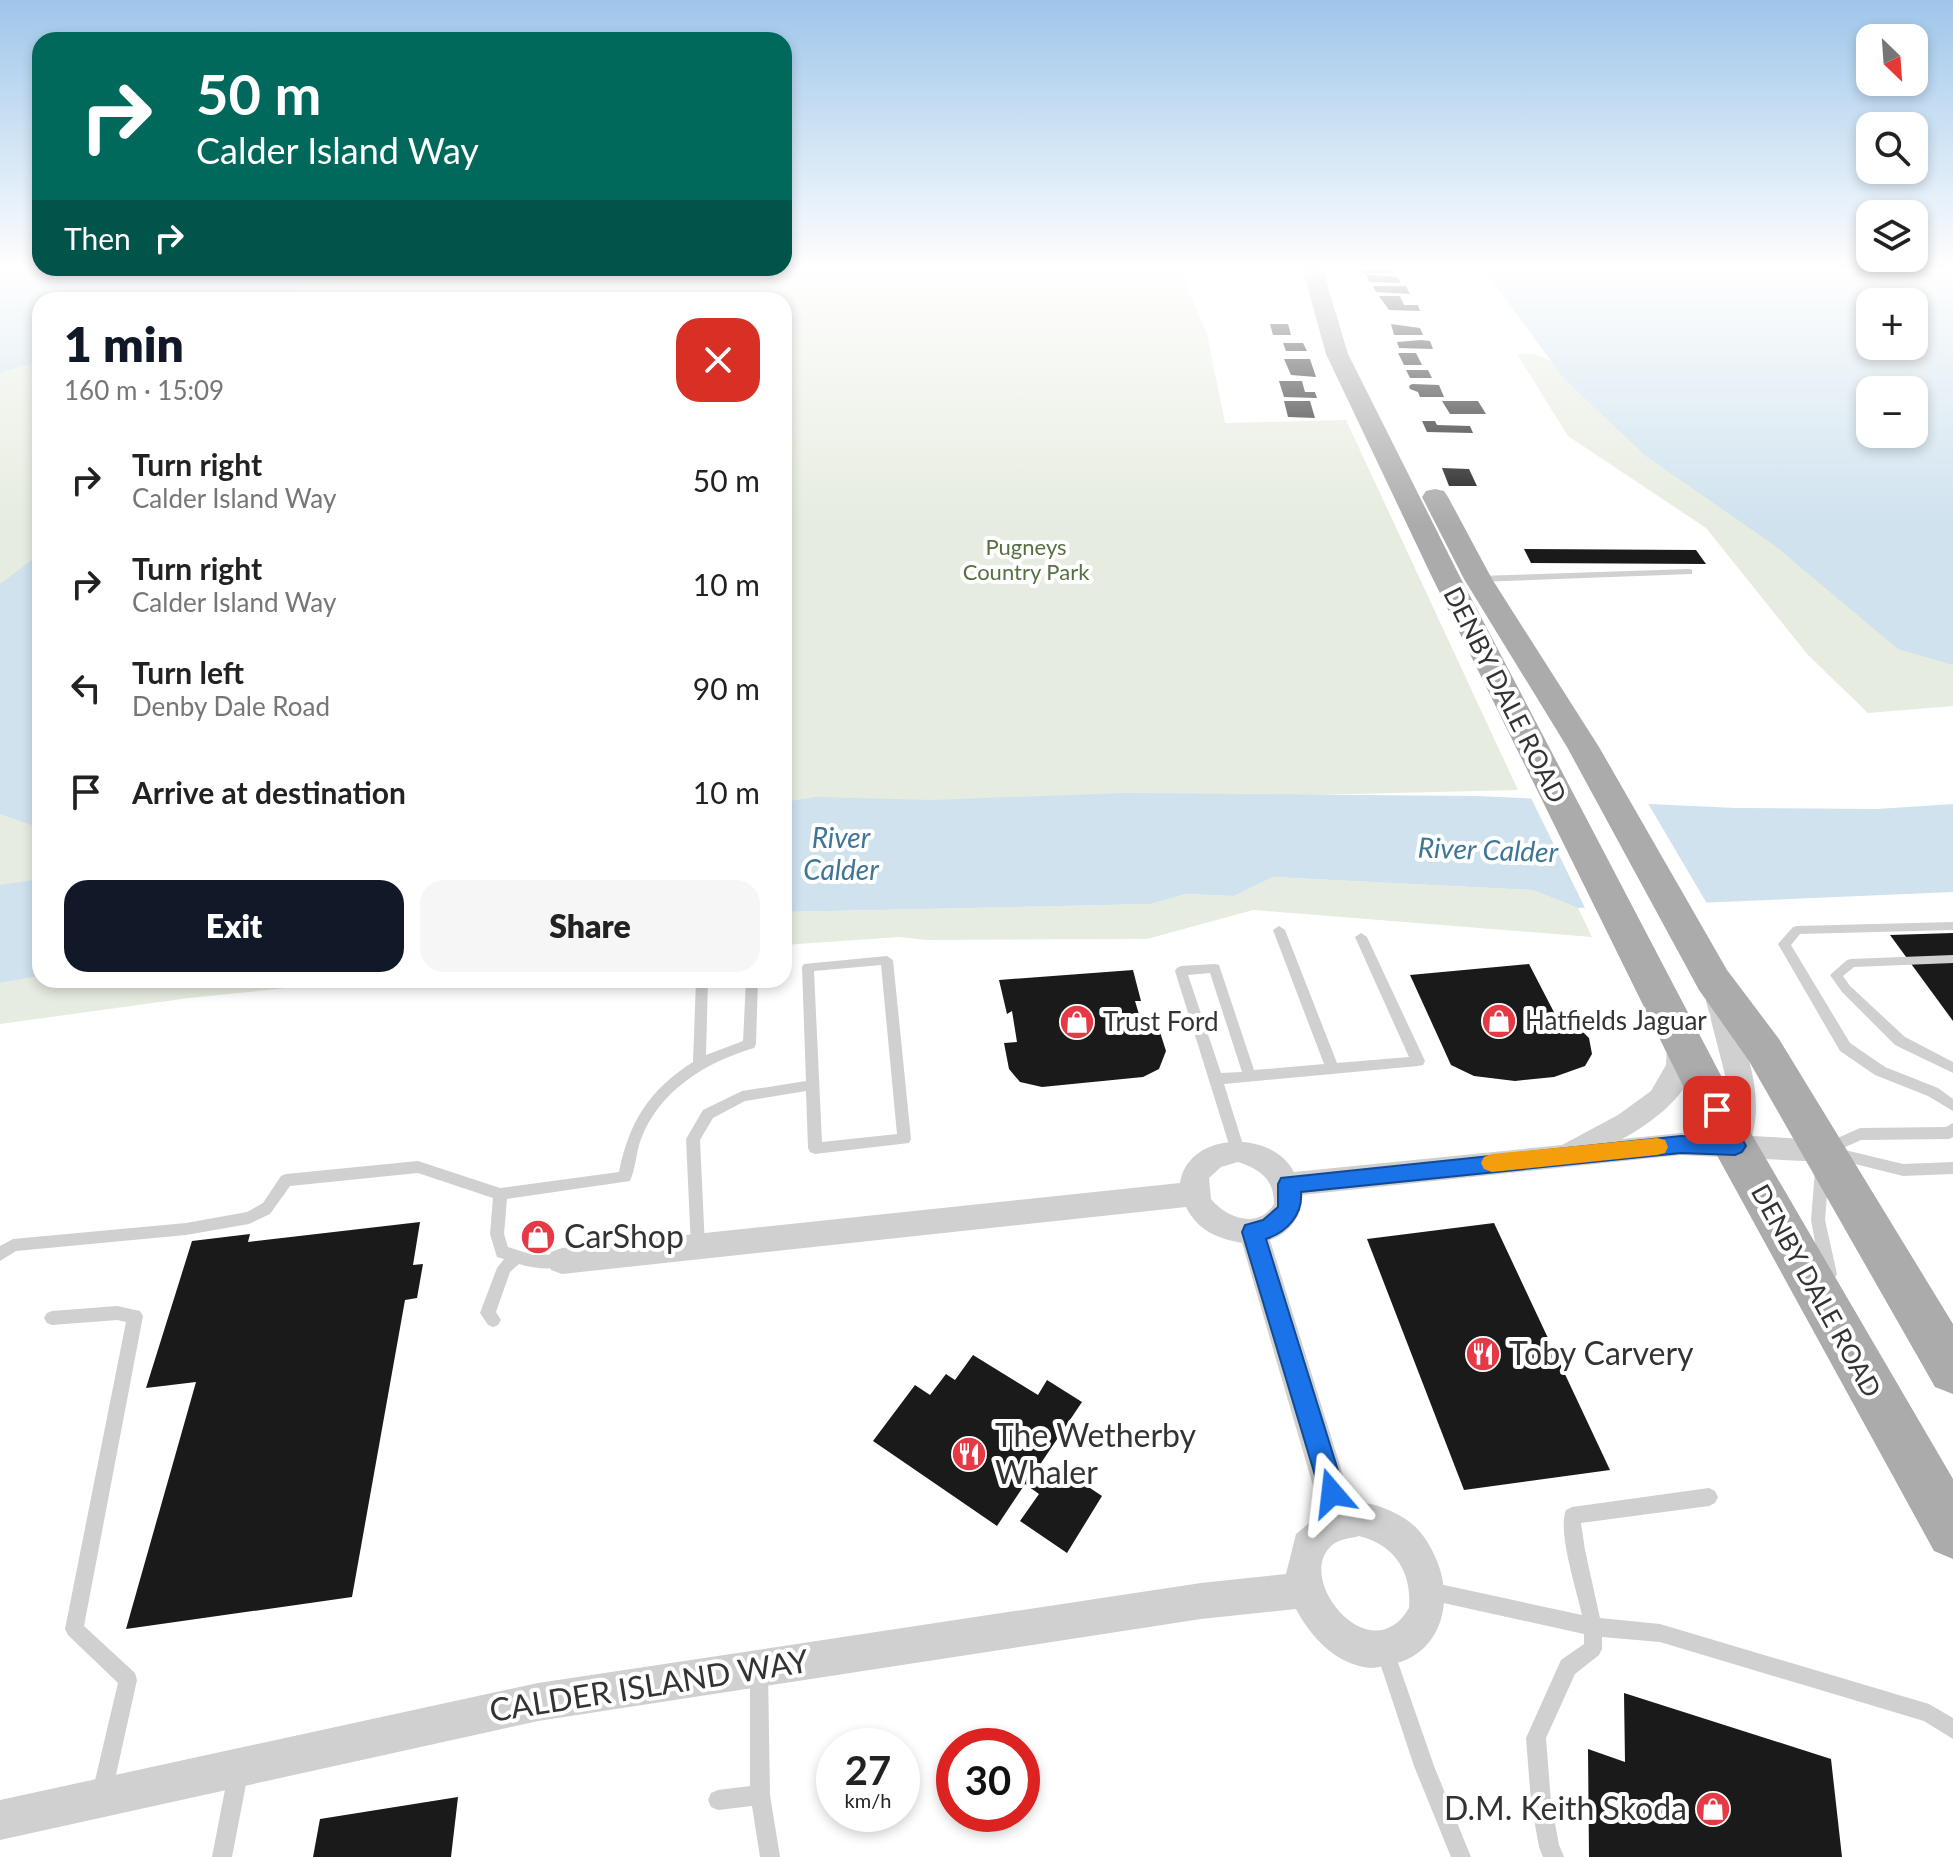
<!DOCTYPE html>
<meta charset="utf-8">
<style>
body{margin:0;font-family:Lato,sans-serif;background:#f6f6f6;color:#222;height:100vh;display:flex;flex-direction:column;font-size:30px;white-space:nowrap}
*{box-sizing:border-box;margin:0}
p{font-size:26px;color:#767676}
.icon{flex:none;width:44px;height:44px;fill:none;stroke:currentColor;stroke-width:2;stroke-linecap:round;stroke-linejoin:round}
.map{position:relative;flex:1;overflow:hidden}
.details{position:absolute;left:32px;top:292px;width:760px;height:696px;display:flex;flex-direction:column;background:#fff;border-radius:24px;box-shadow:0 4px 12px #0003}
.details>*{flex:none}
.hud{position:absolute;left:32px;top:32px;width:760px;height:244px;border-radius:24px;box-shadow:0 4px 12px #0003;background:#00695c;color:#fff;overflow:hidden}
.needle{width:52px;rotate:155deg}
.fabs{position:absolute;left:1856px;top:24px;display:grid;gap:16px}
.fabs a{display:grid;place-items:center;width:72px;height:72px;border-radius:16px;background:#fff;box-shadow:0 4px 12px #0003;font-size:40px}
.speed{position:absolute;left:816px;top:1728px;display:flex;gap:16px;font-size:40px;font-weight:700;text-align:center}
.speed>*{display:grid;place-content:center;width:104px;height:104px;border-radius:50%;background:#fff;box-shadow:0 4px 12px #0003;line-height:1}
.speed small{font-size:20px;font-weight:400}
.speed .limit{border:12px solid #d22;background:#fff;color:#111}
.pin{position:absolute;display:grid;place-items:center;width:68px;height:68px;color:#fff;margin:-34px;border-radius:16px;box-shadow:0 4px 12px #0006}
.me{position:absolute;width:88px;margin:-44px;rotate:343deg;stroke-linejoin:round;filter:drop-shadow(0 0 6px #0008)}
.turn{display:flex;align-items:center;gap:28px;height:168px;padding:0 32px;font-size:36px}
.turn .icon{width:104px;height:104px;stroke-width:2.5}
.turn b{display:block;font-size:56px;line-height:68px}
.then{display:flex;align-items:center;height:76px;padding:0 32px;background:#0003;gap:16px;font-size:30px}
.round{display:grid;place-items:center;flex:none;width:84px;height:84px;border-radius:24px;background:#f6f6f6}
.head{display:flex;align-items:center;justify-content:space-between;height:136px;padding:0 32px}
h1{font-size:48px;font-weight:800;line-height:60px;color:#111827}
.cta{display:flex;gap:16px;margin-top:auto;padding:16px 32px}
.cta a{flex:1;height:92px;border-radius:24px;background:#111827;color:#fff;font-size:32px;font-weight:800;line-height:92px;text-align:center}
.cta a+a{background:#f6f6f6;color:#222}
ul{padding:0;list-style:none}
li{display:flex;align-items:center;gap:24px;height:104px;padding:0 32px}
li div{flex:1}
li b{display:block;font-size:30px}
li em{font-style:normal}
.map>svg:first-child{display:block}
.green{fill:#e6ecdf}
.water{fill:#cfe2ee;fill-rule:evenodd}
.pier{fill:#fff}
.building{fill:#1a1a1a}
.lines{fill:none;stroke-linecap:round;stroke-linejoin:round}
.service{fill:#d0d0d0;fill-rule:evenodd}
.minor{fill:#d0d0d0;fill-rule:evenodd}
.primary{fill:#ababab;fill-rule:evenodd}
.route{fill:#1a73e8;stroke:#114b97;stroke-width:2}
.slow{fill:#f59e0b}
.labels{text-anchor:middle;stroke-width:8;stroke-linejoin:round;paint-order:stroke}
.far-park-label{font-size:22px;fill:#56703f;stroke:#fff}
.street-label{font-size:26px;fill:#333;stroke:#fff}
.poi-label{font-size:26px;fill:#333;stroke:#fff;text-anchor:start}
.water-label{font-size:28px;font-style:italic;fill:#3f7597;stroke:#fff}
.near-poi-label{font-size:32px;fill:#333;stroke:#fff;text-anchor:start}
.near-street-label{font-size:32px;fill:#333;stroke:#fff}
</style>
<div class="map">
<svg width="1953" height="1857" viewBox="0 0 1953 1857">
<rect width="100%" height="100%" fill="#fff"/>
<g class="green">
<path d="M0,267h1179l28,67 18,89 121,-3 172,370 -734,18v-508h-744v604l-40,6z"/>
<path d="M1517,354h17l20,8 399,301v43l-85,7 -60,-58 -102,-127 -138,-92z"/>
<path d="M1273,877l260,13 45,18 14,29 -339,-27 -106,29 -220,1 -28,-3 -115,8v-33l367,-8 34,-10 49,2z"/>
<path d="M40,976v4h325l-176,18 -189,26v-41z"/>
</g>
<g class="water">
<path d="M0,267l40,1h336l-118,32h-218v61l-40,12z"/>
<path d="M1482,267h471v398l-55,-16 -124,-104 -127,-88 -83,-78zM1914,302v44h-44v-44zM1914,390v44h-44v-44z"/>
<path d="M40,554v274l-40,-14v-230z"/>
<path d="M1125,793l352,3 259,12 141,1 76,-5v88l-375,16 -45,-18 -260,-13 -39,19 -49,-2 -34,10 -367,8v-110l32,-5 115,3z"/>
<path d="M40,879v97l-40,7v-98z"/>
</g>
<path class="pier" d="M1555,795l91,5 63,107 -122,5 -57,-116z"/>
<g class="building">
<path d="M1360,267h31l3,6h-31z"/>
<path d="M1366,274l32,3 2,6 -31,-1z"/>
<path d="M1373,286h33l4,8 -34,-2z"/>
<path d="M1379,296h21l4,9h14l2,6 -31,-1z"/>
<path d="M1270,324h18l3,11h-18z"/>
<path d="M1391,324l29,4 3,7h-29z"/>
<path d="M1421,340l9,1 3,8 -34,-1 -2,-6z"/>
<path d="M1283,343h20l4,8h-21z"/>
<path d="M1398,353h18l6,12h-18z"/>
<path d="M1284,359h26l6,18 -25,-2z"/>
<path d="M1406,370h22l4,8h-22z"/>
<path d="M1279,381h23l3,11h10l2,6 -33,-1z"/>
<path d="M1412,384l27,1 5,12h-24l-2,-5 -8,-3 -1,-3z"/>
<path d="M1284,401h26l5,17 -27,-1z"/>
<path d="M1442,401h36l8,13h-36z"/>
<path d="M1422,421h13l2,4 33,1 3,7 -46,-1z"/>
<path d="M1442,468l27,1 8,17h-28z"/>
<path d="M1524,549l172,1 10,14 -175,-1z"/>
<path d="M1953,933v88l-63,-86z"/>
<path d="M1529,964l28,54 18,6 14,14 3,16 -7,12 -31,11 -39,4 -41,-5 -23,-11 -41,-90z"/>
<path d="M1133,970l8,31h-6l9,30 15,-2 7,22 -7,18 -16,8 -101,10 -22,-5 -11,-13 -5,-26 13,-1 -5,-31 -5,3 -8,-34z"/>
<path d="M420,1222l-7,43 10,-1 -6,34 -12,2 -53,297 -226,32 70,-247 -50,6 46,-147 58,-7 -2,8z"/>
<path d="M1494,1223l116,247 -146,20 -97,-251z"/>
<path d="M973,1355l65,40 9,-15 35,22 -45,67 13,9 7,-12 45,30 -35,57 -47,-32 19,-27 -14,-10 -28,42 -124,-85 42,-56 15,10 16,-21 9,6z"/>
<path d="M1624,1693l207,66 11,98h-253l-1,-108 37,13z"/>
<path d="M458,1797l-7,60h-138l7,-38z"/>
</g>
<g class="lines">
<g class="service">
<path d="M1689,569l3,1v4l-214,8 -4,-3 4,-3z"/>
<path d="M1953,922v8l-153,4 -9,11 59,98 35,24 53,21 15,11v12l-25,-15 -53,-21 -35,-24 -62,-107 15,-17 4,-1z"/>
<path d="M1279,926l6,4 52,133 72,-6 -54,-120 6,-4 6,4 58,124 -2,4 -5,1 -194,18 21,67 -2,4 -5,2 -5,-2 -2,-4 -56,-180 2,-3 4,-2 34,-2 4,1 35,105 70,-6 -51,-134zM1210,973l32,99 -21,1 -33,-98z"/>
<path d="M1953,955v8l-99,4 -11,9 7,10 55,51 48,25v11l-58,-28 -53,-53 -12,-17 17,-15 4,-1z"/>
<path d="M887,956l6,4 18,179 -2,4 -94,11 -5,-2 -2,-4 -2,-57 -61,10 -32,17 -13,22 5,107 -2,5 -5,1 -5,-1 -2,-5 -5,-108 17,-29 39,-19 64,-10 -4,-114 2,-3zM881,965l16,169 -75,8 -8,-171z"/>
<path d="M696,980h12l-2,75 37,-14 3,-61h12l-2,64 -2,4c-48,14 -94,42 -113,91 -5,13 -5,29 -11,42l-123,18 -3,35 4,13 25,8 29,-1 5,2 2,5 -2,5c-15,4 -32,3 -48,-2l-9,8 -14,40 5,8 -3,5 -5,2 -5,-2 -8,-12 17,-45 7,-9 -7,-2 -7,-23 3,-36 -75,-25 -128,13 -20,28 -21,10 -63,11 -170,16 -16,10v-15l13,-7 173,-16 61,-11 16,-9 18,-27 5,-2 132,-13 82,27 119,-16c10,-50 30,-82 74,-110z"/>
<path d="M1953,1123v14l-4,2 -88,1 -20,9 62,15 50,-2v12l-50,2 -68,-17 -5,-2 -1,-3 -7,-1 -2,-4 2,-4 38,-17 86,-1z"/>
<path d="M1822,1164l5,2 2,4 -4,50 12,54 -3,5 -5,2 -5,-2 -3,-5 -10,-54 4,-50 2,-4z"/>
<path d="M117,1306l23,5 3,5 -59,310 51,47 2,7 -25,113 -3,7 -7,3 -7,-3 -3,-7 26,-110 -50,-48 -3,-6 61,-307 -9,-2 -65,5 -5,-2 -3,-5 3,-5 5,-2z"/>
<path d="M1709,1488l6,3 3,6 -3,6 -6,3 -128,17 4,27 15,68 60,6 269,80 24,14v21l-29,-18 -264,-79 -58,-5v12l-3,6 -24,19 -29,64 5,64 8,43 5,12h-21l-4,-10 -8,-45 -5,-64 35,-78 23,-16v-10l-154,-34 -6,-3 -3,-6 3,-6 6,-3 152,33c-5,-24 -25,-84 -16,-105l6,-3z"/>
<path d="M1385,1642l6,3 3,6 40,115 37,91h-20l-37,-91 -38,-115 3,-6z"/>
<path d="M759,1662l7,2 2,7 2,124 10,62h-20l-8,-51 -34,4 -7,-3 -3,-7 3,-7 7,-3 32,-4v-115l2,-7z"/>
<path d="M238,1764l7,3 3,7 -16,83h-20l16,-83 3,-7z"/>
</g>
<path class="minor" d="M1719,992l9,2 4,7c11,43 33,91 20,135l72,4 10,3 4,8 -4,8 -10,3 -143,-7 -379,40c1,20 -12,38 -32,45l82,264c16,-5 38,6 52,14 16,10 26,26 33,43 18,44 2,96 -49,104 -6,1 -13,3 -18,3 -35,-4 -59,-31 -74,-59l-95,10 -663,102 -538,119v-40l538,-117 663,-100 85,-9 10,-40 25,-21 -79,-270c-25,-5 -44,-12 -56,-36l-624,67 -11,-4 -4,-9 4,-9 11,-4 618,-65c8,-52 92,-54 114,-11l268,-27 56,-30 33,-24 15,-26 1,-21 4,-7 9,-3 9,3c24,43 -35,85 -67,102l59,-6 44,2 6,-37 -25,-97 4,-7zM1238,1162c23,8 36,17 36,42 -15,26 -48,14 -63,-5l-2,-21 12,-11zM1359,1536c36,9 53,36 50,72 -39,67 -120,-34 -74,-65 6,-4 17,-5 24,-7z"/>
<g class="primary">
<path d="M1302,267h20l26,87 111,221 292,558 202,346v80l-19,-8 -215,-392 -288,-584 -105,-221z"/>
<path d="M1435,489l9,2 4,6 44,82 107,168 128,223 52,69 174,285v70l-18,-7 -186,-326 -50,-71 -132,-243 -103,-168 -42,-82 4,-6z"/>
</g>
</g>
<linearGradient id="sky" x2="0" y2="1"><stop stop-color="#9ec6ea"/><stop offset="0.51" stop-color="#fff"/><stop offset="1" stop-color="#fff" stop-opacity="0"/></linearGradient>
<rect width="1953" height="527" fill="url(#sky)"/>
<path class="route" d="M1717,1102l7,2 22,42 -4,6 -7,3 -54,-2 -380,39c2,23 -14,40 -35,47l79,254 -4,9 -9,3 -9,-3 -81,-270 3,-7 18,-5 15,-13v-23l3,-6 400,-42 39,1 -14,-27 3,-6z"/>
<path class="slow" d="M1657,1138l8,2 3,7 -3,6 -8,2 -165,17 -8,-3 -3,-6 3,-6 8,-3z"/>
<defs>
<g id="shop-disc" transform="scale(1.8)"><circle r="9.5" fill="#e63946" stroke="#fff"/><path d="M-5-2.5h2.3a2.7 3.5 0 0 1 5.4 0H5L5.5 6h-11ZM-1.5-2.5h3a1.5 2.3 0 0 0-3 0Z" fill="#fff"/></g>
<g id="restaurant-disc" transform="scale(1.8)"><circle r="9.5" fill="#e63946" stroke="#fff"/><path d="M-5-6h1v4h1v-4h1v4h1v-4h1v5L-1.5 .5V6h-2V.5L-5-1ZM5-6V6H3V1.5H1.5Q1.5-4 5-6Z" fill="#fff"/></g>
</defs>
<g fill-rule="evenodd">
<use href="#shop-disc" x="1499" y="1021"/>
<use href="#shop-disc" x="1077" y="1022"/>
<use href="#shop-disc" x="538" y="1237"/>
<use href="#restaurant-disc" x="1483" y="1354"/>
<use href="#restaurant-disc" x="969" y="1454"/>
<use href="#shop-disc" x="1713" y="1809"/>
</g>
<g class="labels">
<g class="far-park-label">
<text x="1026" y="555">Pugneys<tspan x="1026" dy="25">Country Park</tspan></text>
</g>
<g class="street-label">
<text transform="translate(1505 695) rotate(63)" y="9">DENBY DALE ROAD</text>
<text transform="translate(1816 1291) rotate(61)" y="9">DENBY DALE ROAD</text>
</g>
<g class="poi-label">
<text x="1525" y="1030">Hatfields Jaguar</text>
<text x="1103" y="1031">Trust Ford</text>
</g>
<g class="water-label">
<text x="841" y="848">River<tspan x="841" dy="32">Calder</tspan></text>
<text transform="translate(1488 850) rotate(2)" y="10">River Calder</text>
</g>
<g class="near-poi-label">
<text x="564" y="1248">CarShop</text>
<text x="1509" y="1365">Toby Carvery</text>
<text x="995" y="1447">The Wetherby<tspan x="995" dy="37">Whaler</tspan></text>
<text x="1687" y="1820" text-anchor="end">D.M. Keith Skoda</text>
</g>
<g class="near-street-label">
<text transform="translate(649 1686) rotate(-9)" y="11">CALDER ISLAND WAY</text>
</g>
</g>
</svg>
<div class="fabs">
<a><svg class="needle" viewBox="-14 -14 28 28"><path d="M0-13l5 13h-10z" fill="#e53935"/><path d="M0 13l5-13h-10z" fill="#767676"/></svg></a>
<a><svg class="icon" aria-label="search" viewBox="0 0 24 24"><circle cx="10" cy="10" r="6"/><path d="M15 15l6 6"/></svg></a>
<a><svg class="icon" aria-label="layers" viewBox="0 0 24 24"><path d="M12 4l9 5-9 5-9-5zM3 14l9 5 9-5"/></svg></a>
<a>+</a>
<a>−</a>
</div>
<div class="speed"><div>27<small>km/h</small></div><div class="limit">30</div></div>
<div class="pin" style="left:1717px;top:1110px;background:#d93025"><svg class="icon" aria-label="arrive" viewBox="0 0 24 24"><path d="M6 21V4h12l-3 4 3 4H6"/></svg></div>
<svg class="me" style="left:1332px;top:1493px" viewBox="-20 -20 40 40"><path d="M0-17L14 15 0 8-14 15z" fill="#1a73e8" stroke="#fff" stroke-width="4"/></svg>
<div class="hud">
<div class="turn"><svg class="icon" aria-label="right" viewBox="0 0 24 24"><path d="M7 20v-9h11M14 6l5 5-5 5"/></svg><div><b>50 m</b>Calder Island Way</div></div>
<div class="then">Then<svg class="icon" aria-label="right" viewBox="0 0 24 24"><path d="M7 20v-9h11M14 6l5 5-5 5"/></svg></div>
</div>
<section class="details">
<div class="head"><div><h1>1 min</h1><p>160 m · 15:09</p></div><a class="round" style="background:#d93025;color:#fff"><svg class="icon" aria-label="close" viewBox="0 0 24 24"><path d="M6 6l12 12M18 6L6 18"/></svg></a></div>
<ul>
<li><svg class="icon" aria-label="right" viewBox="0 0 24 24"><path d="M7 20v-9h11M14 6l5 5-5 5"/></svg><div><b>Turn right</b><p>Calder Island Way</p></div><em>50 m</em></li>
<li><svg class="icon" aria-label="right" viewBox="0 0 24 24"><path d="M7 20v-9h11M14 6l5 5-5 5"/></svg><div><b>Turn right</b><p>Calder Island Way</p></div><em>10 m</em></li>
<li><svg class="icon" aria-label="left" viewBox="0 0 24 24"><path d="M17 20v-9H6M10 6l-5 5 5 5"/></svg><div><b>Turn left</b><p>Denby Dale Road</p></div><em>90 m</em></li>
<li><svg class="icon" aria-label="arrive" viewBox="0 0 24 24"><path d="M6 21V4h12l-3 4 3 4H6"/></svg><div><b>Arrive at destination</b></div><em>10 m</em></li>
</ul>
<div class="cta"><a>Exit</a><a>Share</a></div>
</section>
</div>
